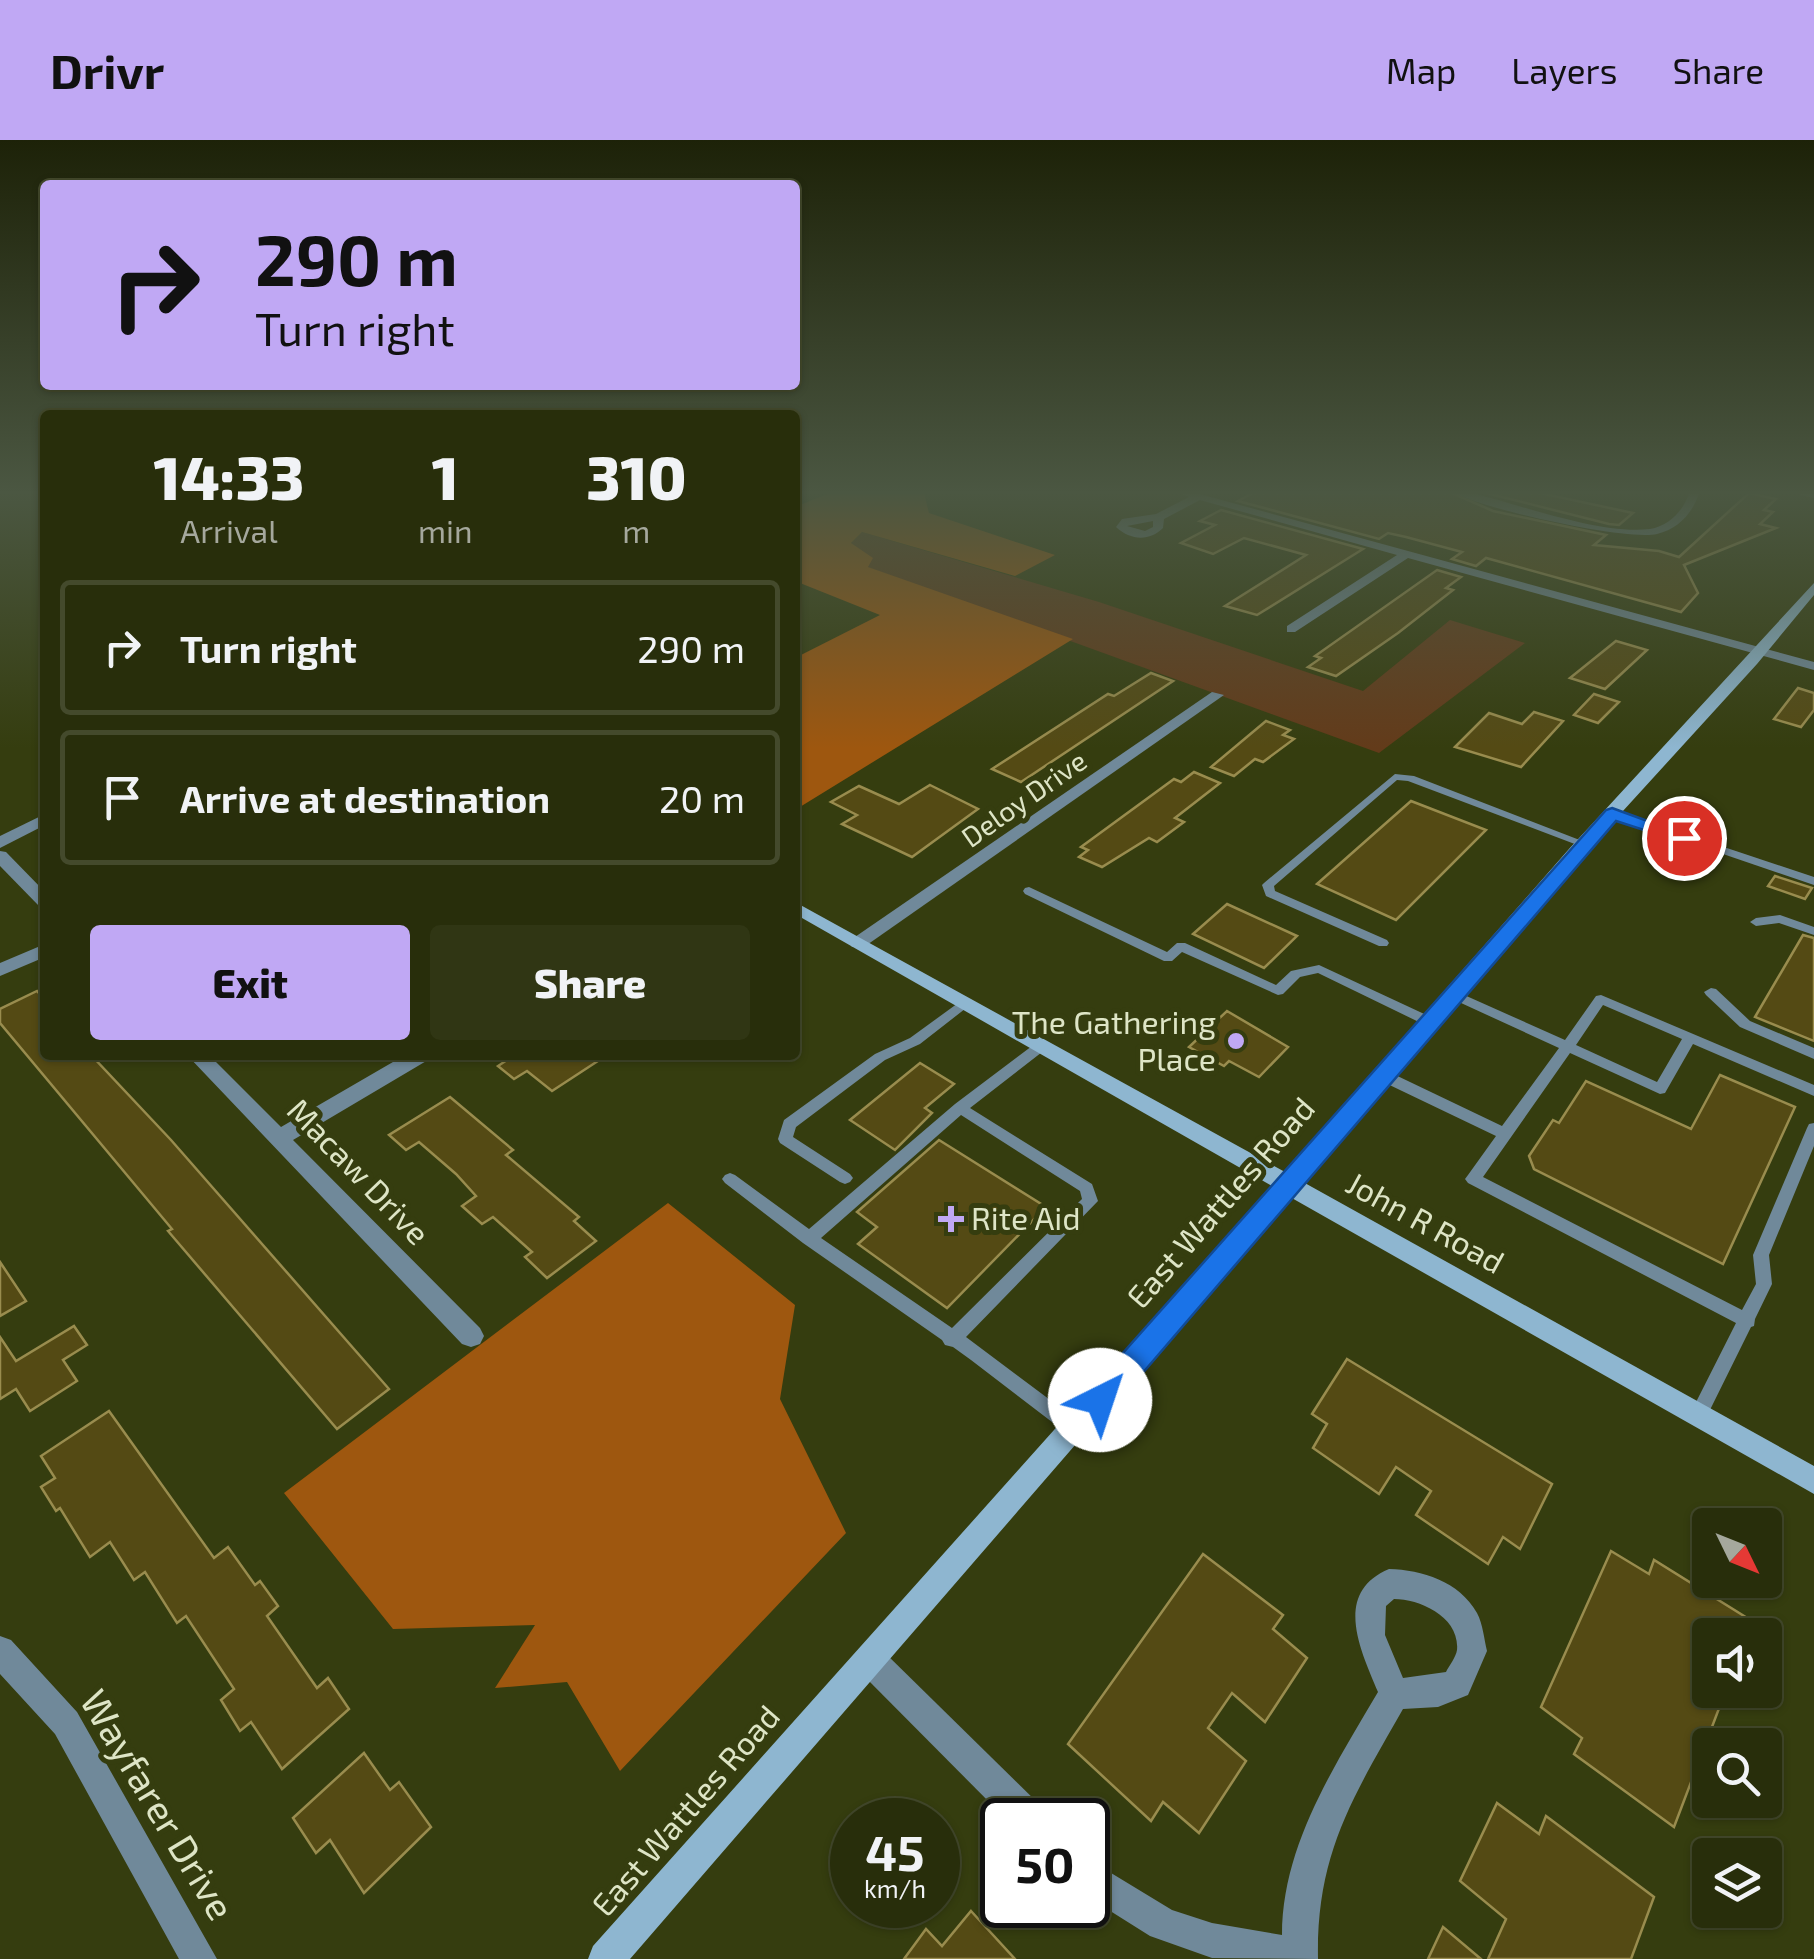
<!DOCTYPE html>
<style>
body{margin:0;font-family:"Exo 2",sans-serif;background:#303614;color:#f1f3f6;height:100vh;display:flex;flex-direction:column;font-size:38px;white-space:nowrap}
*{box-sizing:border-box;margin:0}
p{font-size:32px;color:#a5a89d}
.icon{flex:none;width:55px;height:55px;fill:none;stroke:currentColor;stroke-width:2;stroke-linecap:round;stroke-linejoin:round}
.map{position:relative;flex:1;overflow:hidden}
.side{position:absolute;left:40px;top:270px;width:760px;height:650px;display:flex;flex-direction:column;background:#282e0b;border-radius:10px;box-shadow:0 2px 8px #0004,0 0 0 2px #444a2c}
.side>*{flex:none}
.top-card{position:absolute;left:40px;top:40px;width:760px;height:210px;border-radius:10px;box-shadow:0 2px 8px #0004,0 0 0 2px #444a2c;background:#c0a8f4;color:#111;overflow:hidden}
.needle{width:65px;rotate:133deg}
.buttons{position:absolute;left:1692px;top:1368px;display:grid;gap:20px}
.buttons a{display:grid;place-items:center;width:90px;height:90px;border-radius:10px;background:#282e0b;box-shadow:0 2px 8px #0004,0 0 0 2px #444a2c;font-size:50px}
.speed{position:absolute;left:830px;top:1658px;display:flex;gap:20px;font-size:50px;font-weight:700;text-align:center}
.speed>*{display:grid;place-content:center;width:130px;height:130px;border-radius:50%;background:#282e0b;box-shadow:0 2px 8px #0004,0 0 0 2px #444a2c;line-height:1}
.speed small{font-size:25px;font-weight:400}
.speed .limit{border:5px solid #111;border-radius:15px;background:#fff;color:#111}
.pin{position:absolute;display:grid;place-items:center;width:85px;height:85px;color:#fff;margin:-42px;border:5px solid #fff;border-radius:50%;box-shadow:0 2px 10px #0007}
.me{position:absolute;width:110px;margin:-55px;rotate:41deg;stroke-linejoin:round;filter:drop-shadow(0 0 8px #0008)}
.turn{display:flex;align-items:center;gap:35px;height:210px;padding:0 50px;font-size:45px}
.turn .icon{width:130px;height:130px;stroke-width:2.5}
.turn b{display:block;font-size:70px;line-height:85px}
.eta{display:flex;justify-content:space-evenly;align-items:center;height:170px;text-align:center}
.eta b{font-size:60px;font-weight:800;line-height:70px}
.cta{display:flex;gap:20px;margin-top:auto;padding:20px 50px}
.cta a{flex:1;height:115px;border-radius:10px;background:#c0a8f4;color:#111;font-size:40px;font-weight:800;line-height:115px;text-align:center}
.cta a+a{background:#303614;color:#f1f3f6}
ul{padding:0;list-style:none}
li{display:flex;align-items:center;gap:30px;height:135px;margin:0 20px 15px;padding:0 30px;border:5px solid #444a2c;border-radius:10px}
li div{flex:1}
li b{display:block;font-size:38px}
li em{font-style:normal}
header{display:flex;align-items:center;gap:60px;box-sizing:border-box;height:140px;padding:0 50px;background:#c0a8f4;color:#111}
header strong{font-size:48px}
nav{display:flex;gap:55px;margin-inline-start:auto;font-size:35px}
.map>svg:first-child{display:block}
.green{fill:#633b1a}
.forest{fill:#9e570f}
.building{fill:#544a14;stroke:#998c4e;stroke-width:2.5}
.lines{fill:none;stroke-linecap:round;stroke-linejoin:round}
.lane{fill:#70899a;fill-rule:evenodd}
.street{fill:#70899a;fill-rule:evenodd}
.secondary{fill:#8eb6d0;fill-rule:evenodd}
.route{fill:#1a73e8;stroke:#114b97;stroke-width:2.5}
.poi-dot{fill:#c0a8f4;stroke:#353d0f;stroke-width:4}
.labels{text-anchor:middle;stroke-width:10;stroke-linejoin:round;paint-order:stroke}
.far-street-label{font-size:28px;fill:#dee5c6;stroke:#353d0f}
.poi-label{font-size:32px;fill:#dee5c6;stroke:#353d0f;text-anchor:end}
.street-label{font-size:32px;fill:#dee5c6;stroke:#353d0f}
.near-street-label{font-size:38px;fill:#dee5c6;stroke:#353d0f}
</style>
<header>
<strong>Drivr</strong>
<nav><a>Map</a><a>Layers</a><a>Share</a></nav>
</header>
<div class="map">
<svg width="1814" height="1819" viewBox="0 0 1814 1819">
<rect width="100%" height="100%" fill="#353d0f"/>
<path class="green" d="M862,392l237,70 264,89 87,-71 75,23 -146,110 -512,-186 -16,-24z"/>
<g class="forest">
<path d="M830,353h94l5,20 126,42 -40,21 -153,-44 -11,11 22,15 -5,9 205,72 -278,171v-152l85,-43 -85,-34v-74z"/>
<path d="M668,1063l127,102 -15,94 66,134 -226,238 -53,-89 -72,6 40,-63 -142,4 -109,-136z"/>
</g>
<g class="building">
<path d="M1253,353h199l41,18 113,24 -12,10 65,6 20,6 70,-64 27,6 -12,11 9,2 -13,12 16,4 -92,37 14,28 -17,19 -195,-54 -10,8 -24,-7 10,-7 -56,-15 -18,-4 -9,6 -141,-38z"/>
<path d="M1486,353h54l93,20 -14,12 -10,-1z"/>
<path d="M1221,370l142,39 -106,66 -32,-9 81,-51 -62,-17 -31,16 -32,-11 34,-18 -15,-4z"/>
<path d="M1437,430l24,7 -15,11 7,2 -55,43 -62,43 -28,-9 13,-9 -6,-2z"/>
<path d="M1616,501l31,9 -42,39 -35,-11z"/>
<path d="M1151,533l22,8 -152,101 -29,-13 116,-75 6,2z"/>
<path d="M1798,548l16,5v17l-13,17 -27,-8z"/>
<path d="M1594,554l25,8 -21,21 -24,-8z"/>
<path d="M1534,572l29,9 -42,46 -66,-20 34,-34 33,11z"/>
<path d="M1266,581l24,9 -7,5 11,4 -31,23 -8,-3 -21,17 -23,-9z"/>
<path d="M1194,632l26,11 -45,35 9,4 -27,20 -8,-4 -47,29 -23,-10 9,-7 -7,-3 93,-68 7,3z"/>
<path d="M930,645l48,24 -66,48 -70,-33 15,-9 -26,-13 28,-16 40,18z"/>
<path d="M1411,661l75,29 -90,90 -79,-36z"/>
<path d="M1775,736l37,12 -7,11 -37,-13z"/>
<path d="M1227,764l70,32 -33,32 -71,-34z"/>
<path d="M1803,795l11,3v103l-59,-24z"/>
<path d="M37,851l8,9v55h46l80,85 218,249 -52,40 -169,-198 4,-2 -172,-206v-14z"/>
<path d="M1227,871l61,36 -29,30 -30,-16 -5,5 -35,-19z"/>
<path d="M506,915h101l-55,36 -25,-20 -13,8 -16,-13 12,-8z"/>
<path d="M920,923l34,21 -29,24 7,5 -37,37 -45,-30z"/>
<path d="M1720,935l75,32 -72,157 -189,-95 -5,-13 24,-36 6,3 27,-42 105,48z"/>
<path d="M450,957l63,53 -7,5 73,62 -5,4 22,20 -49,37 -22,-21 7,-5 -39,-35 -11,7 -20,-18 14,-10 -20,-22 -37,-32 -13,8 -17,-15z"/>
<path d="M939,1000l107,67 -99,101 -89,-64 19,-17 -20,-15z"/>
<path d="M0,1122l26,39 -26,15z"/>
<path d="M74,1186l13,19 -24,15 14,21 -47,30 -14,-22 -16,10v-62l16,24z"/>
<path d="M1347,1219l205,125 -32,65 -17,-12 -15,27 -72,-49 15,-24 -35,-24 -17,27 -66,-46 14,-24 -15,-10z"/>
<path d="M109,1271l105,147 14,-11 27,38 5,-4 18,25 -11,10 50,72 11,-10 21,31 -67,60 -31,-47 -11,9 -19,-31 13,-11 -48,-73 -9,7 -32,-51 -11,8 -24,-38 -20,15 -30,-49 -4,3 -15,-24 14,-9 -14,-22z"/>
<path d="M1611,1411l38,23 5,-14 98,61 -6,14h-36v55h16l-52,137 -100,-73 8,-16 -41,-31z"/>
<path d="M1203,1414l80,61 -10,14 34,29 -42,64 -33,-29 -24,35 38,33 -47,72 -36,-31 -12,19 -83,-77z"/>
<path d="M364,1613l26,37 9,-8 32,45 -67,66 -34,-53 -14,13 -23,-35z"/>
<path d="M1497,1663l42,31 7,-18 108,81 -23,62h-143l18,-40 -46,-38z"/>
<path d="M971,1771l44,48h-111l22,-30 16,17z"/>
<path d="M1443,1787l38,32h-53z"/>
</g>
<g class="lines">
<g class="lane">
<path d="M1395,634l19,2 176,68 -2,2h-8l-172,-65 -11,-1 -123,106 1,5 112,49 2,3 -2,3h-8l-113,-50 -4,-11 2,-2z"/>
<path d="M1613,670l201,67v8l-205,-70v-4z"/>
<path d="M1029,747l138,65 10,-9h8l91,42 15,-14 28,-6 116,54 2,3 -7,5 -5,-2 -107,-52 -18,4 -17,17 -5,1 -96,-43 -10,9h-8l-139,-67 -2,-3 2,-3z"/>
<path d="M1780,775l34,12v8l-35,-12 -23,3 -6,-4 6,-4z"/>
<path d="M1711,848l5,1 34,32 64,27v11l-74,-32 -34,-32 -2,-3z"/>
<path d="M1453,850l112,50 31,-44 5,-1 213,90v11l-121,-52 -28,49 -5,1 -90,-41 -87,124 259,133 14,-26 -3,-29 54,-127 2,-4 5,-1v23l-45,109 3,29 -17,35 -1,7 -3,1 -47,95 -6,2 -6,-2 -3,-6 47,-93 -268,-140 -3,-4 3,-4 28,-39 -119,-57 -2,-4 2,-4h10l115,55 57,-78 -111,-51 -2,-3 2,-3zM1603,865l79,34 -25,43 -81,-37z"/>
<path d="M965,858l7,4 -2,3 -50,39 -35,16 -89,67 -3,10 57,37 3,4 -3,4 -5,2 -5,-2 -60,-39 -2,-4 6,-19 91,-66 35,-16z"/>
<path d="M1041,901l7,5 -2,3 -76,59 122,76 6,17 -132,136 115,86 3,6 -3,6 -6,2 -6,-2 -98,-75 -18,-13 -8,-2 -3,-5 -139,-97 -78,-60 -3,-4 3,-4 5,-2 5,2 74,54 146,-125 81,-61zM961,975l119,76 2,8 -130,129 -131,-90z"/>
</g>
<g class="street">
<path d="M1180,353h16l618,169v8l-406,-112 -113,74h-8v-6l110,-71 -197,-55 -36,19 -1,9c-14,14 -33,12 -47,-1l6,-8 34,-5 33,-17zM1153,381v6l-8,4 -18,-5z"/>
<path d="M1455,353h17c49,12 129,42 178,36 19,-3 34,-19 39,-36h10c-6,20 -21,36 -42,41 -32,7 -173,-25 -202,-41z"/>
<path d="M1800,353h14v5l-13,-3z"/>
<path d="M1212,552l12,3 -360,252h-12l-3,-4 3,-4z"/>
<path d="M45,674v11l-45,23v-12z"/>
<path d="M0,711l6,1 39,40v15l-6,-1 -39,-40z"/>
<path d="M45,804v13l-45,19v-13z"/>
<path d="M187,915h22l72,72 124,-72h26l-3,5 -135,80 187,188 4,8 -4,8 -9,3 -9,-3z"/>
<path d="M1389,1429c33,1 70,12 88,44 6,11 7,26 10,38l-19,44 -30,12 -35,2c-50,88 -87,145 -85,250l-106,-1 -62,-22 -62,-39v-38l84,51 40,13 70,12c0,-89 52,-168 96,-243 -17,-41 -46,-99 11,-123zM1394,1459c26,0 66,18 63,51 -1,7 -8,16 -11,22l-43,6 -18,-43 1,-29z"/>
<path d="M0,1496l11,4 66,72 140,247h-38l-124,-225 -55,-60z"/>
<path d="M871,1506l11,4 161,158 5,12h-41l-147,-148 -4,-11 4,-11z"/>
</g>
<path class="secondary" d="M1814,443v12l-57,69 -176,193 -278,325 511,284v28l-524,-297 -660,762h-42l5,-13 679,-760 -477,-272v-12l490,270 284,-323z"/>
</g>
<linearGradient id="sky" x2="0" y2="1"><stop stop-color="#1d2208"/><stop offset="0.58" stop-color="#4b5742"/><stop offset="1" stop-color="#4b5742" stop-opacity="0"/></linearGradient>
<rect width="1814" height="608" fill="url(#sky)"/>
<path class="route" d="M1612,668l82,30 -10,5 -68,-22 -505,589 -11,4 -10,-4 -5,-10 5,-10 516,-580z"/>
<g class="poi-dot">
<circle cx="1236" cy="901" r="10"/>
<path d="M946 1064h10v10h10v10h-10v10h-10v-10h-10v-10h10z"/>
</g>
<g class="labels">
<g class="far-street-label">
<text transform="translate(1024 659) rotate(-35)" y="10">Deloy Drive</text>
</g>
<g class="poi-label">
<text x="1216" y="894">The Gathering<tspan x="1216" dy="37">Place</tspan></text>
<text x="971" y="1090" text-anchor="start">Rite Aid</text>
</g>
<g class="street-label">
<text transform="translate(358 1032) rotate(46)" y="11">Macaw Drive</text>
<text transform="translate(1221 1063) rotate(-49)" y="11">East Wattles Road</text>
<text transform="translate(1425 1083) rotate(29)" y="11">John R Road</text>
<text transform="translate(686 1671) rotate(-49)" y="11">East Wattles Road</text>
</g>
<g class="near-street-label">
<text transform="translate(157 1665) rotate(59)" y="13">Wayfarer Drive</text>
</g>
</g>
</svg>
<div class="buttons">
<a><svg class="needle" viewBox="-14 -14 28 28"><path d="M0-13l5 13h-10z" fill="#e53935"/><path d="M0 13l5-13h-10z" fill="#a5a89d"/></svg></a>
<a><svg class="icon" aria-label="sound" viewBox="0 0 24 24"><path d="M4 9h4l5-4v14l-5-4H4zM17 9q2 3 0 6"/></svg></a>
<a><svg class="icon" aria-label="search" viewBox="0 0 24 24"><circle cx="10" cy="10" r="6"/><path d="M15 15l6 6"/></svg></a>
<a><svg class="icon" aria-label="layers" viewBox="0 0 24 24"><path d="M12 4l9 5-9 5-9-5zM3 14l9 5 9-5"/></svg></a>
</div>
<div class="speed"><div>45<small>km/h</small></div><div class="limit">50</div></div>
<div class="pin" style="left:1684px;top:698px;background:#d93025"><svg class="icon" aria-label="arrive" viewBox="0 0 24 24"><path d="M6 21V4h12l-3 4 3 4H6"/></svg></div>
<svg class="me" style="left:1100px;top:1260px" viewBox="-20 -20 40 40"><circle r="19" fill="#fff"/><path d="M0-13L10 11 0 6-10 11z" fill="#1a73e8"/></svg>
<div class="top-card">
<div class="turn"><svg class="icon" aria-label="right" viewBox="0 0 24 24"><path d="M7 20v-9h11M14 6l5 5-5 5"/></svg><div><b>290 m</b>Turn right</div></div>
</div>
<section class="side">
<div class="eta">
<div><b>14:33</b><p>Arrival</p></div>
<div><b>1</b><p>min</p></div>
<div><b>310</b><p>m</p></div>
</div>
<ul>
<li><svg class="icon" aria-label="right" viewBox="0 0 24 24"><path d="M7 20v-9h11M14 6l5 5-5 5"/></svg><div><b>Turn right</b></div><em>290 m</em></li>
<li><svg class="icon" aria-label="arrive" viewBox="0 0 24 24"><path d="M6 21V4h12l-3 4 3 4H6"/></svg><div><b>Arrive at destination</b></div><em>20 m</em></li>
</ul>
<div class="cta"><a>Exit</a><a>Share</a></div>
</section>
</div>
